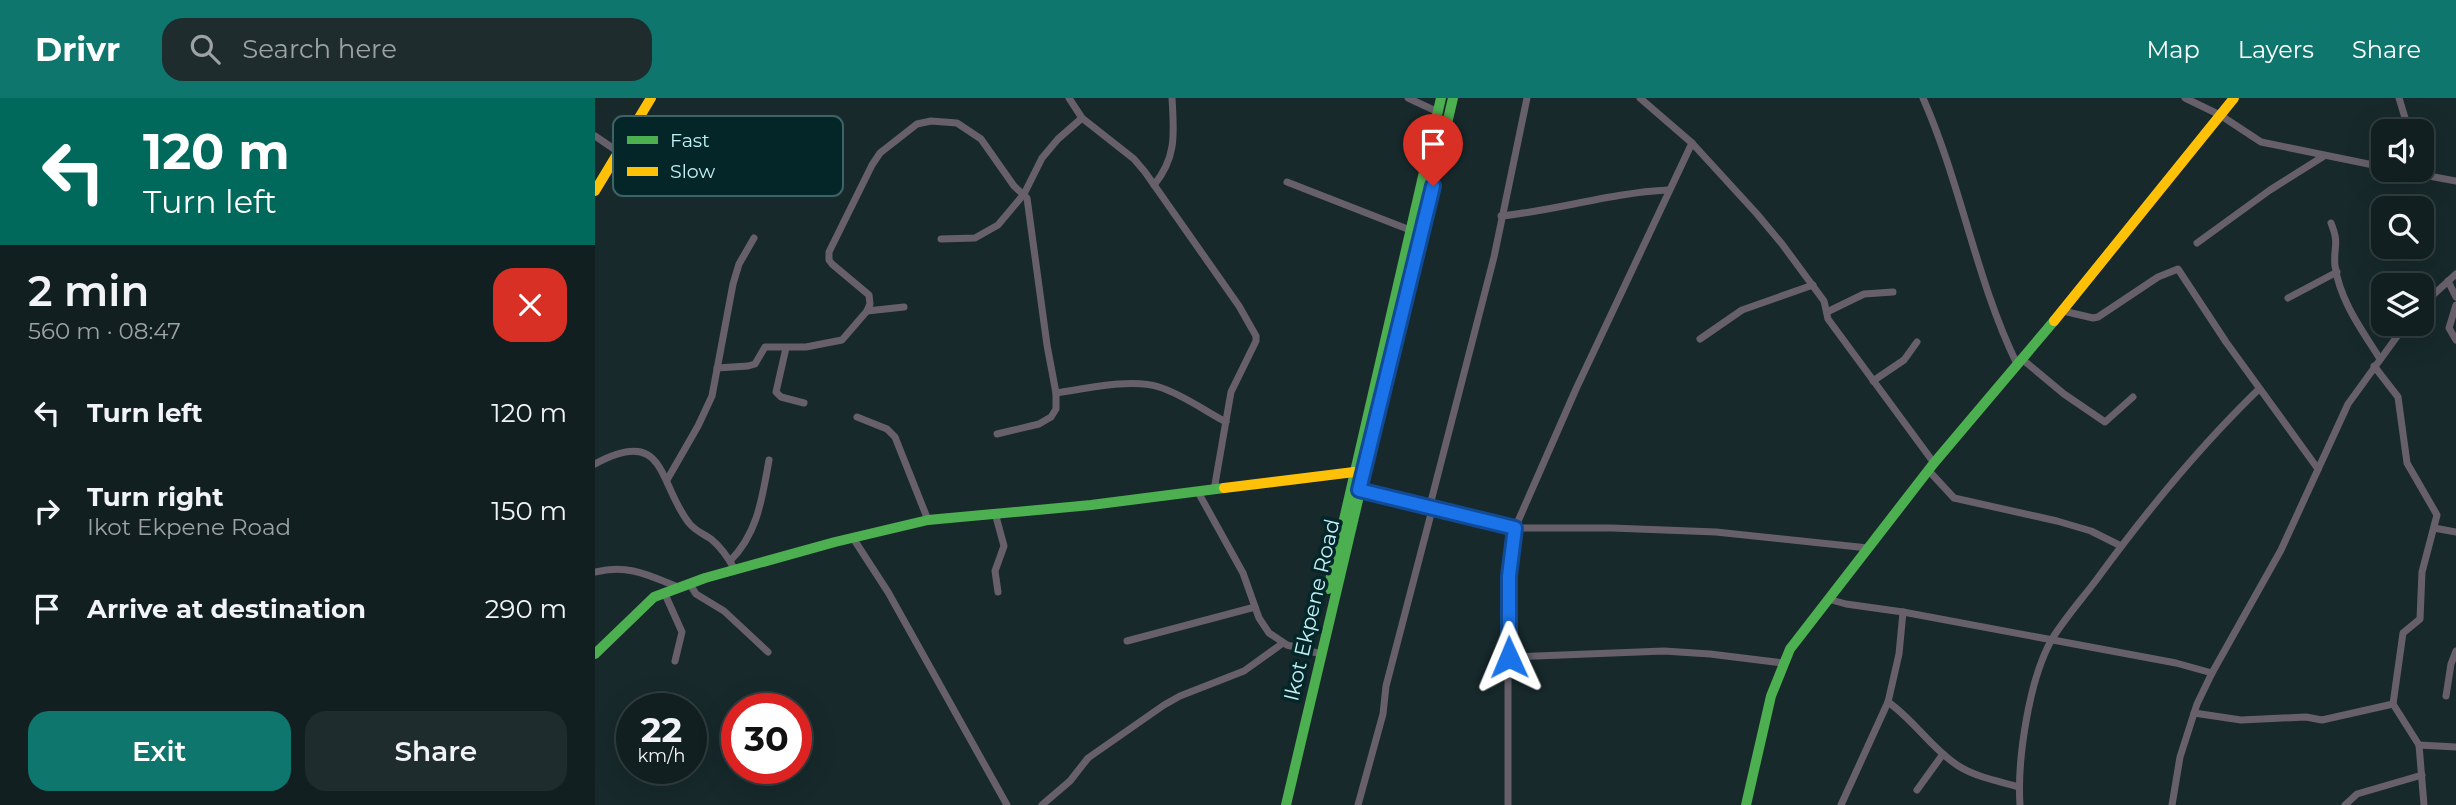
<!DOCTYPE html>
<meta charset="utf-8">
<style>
body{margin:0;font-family:Montserrat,sans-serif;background:#1e2c2d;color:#f1f3f6;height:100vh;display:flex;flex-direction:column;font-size:26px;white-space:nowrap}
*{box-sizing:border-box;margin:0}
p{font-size:23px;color:#9ca2a5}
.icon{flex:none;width:38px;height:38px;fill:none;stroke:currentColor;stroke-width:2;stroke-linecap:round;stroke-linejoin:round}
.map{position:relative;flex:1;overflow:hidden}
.side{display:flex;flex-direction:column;background:#111f20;width:595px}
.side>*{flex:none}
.hud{background:#00695c;color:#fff;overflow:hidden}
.fabs{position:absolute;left:1776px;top:21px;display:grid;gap:14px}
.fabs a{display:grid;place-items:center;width:63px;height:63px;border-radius:14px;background:#111f20;box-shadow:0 7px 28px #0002,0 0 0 2px #303d3e;font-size:35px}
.speed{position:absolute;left:21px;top:595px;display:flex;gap:14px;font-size:35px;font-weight:700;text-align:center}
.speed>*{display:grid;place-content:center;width:91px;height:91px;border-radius:50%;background:#111f20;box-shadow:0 7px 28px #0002,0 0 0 2px #303d3e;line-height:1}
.speed small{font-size:18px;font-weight:400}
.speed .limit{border:10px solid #d22;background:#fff;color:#111}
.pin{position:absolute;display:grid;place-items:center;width:60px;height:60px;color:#fff;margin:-72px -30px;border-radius:50% 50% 50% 0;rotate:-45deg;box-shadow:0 0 7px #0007}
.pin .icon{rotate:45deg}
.me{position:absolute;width:77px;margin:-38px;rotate:359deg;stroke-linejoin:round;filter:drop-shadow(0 0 5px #0008)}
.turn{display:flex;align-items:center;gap:24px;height:147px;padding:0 28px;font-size:32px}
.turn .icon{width:91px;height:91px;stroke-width:2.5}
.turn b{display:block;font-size:49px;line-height:60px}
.round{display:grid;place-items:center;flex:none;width:74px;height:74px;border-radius:21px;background:#1e2c2d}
.overview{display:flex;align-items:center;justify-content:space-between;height:119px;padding:0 28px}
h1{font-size:42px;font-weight:600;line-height:52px}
.cta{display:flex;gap:14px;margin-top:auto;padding:14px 28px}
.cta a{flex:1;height:80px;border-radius:21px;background:#0f766e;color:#fff;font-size:28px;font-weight:600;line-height:80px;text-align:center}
.cta a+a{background:#1e2c2d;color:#f1f3f6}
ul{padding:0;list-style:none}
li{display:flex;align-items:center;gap:21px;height:98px;padding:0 28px}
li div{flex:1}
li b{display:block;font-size:26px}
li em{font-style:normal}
header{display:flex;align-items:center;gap:42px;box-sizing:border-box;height:98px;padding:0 35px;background:#0f766e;color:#fff}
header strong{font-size:33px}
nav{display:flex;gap:38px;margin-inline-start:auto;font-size:24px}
.search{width:490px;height:63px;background:#1e2c2d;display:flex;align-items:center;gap:18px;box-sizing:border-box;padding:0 24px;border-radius:21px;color:#9ca2a5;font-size:26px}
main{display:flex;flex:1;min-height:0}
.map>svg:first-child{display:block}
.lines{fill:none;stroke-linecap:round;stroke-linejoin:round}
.street{stroke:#67606b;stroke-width:7}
.fast{stroke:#4caf50;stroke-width:10}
.slow{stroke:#ffc107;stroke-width:10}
.route-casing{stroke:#114b97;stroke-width:18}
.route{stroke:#1a73e8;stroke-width:12}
.labels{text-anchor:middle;stroke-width:7;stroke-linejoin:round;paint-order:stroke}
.street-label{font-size:21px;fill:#c2f0f5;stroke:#042629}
.key{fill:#042629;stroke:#3d6366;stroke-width:2}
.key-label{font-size:19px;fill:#c2f0f5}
</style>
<header>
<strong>Drivr</strong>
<div class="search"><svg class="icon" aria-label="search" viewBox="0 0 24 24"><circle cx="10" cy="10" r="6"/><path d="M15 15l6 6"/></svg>Search here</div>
<nav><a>Map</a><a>Layers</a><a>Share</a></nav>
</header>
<main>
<section class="side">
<div class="hud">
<div class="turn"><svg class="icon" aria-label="left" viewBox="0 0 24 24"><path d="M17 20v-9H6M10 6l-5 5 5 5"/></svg><div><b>120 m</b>Turn left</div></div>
</div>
<div class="overview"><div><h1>2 min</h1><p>560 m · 08:47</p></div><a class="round" style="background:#d93025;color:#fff"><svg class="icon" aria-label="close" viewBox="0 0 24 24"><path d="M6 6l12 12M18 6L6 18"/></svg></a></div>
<ul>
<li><svg class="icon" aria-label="left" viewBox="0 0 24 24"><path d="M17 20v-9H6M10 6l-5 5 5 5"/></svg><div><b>Turn left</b></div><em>120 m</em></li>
<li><svg class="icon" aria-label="right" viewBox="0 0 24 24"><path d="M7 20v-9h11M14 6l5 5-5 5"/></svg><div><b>Turn right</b><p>Ikot Ekpene Road</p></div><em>150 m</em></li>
<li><svg class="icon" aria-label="arrive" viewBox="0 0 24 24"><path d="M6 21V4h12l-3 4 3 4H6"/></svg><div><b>Arrive at destination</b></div><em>290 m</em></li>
</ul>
<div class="cta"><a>Exit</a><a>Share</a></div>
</section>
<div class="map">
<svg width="1861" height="707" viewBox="0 0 1861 707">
<rect width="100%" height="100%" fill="#17292b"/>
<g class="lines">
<g class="street">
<path d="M474,0l13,20 52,41 11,13 94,134 17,30v5l-25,51 -17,98"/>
<path d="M813,0l30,14"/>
<path d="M1045,0l52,45 65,71 25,30 42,57 4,18 106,144"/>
<path d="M1328,0c38,86 53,182 94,266"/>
<path d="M1590,0l35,17 41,27 122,25"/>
<path d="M1804,0l10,33"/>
<path d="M0,38l22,15"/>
<path d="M1802,72l59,11"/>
<path d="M692,84l123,48"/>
<path d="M559,87c23,-28 20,-52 18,-87"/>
<path d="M906,118c58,-6 108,-23 167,-26"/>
<path d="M1736,125c9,22 2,24 4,43 5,35 27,64 45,93"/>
<path d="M346,141l34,-1 23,-13 26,-31 18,-36 16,-19 24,-21"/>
<path d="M1602,145l73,-53 54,-34"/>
<path d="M1853,183l8,16"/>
<path d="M1693,200l49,-26"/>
<path d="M1827,207l34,-31"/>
<path d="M1861,207l-7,23 7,12"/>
<path d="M272,213l3,-7 -1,-9 -37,-31 -3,-4v-8l43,-87 8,-12 37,-29 14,-3 26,2 24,16 33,47 13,12 20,147 9,48v16l-5,8 -12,7 -42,10"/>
<path d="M1468,213l30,7 5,-1 60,-40 20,-8 48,73 92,127"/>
<path d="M1232,214l37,-18 29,-2"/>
<path d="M1105,241l42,-29 71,-25"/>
<path d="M191,250l-10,44 5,5 23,6"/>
<path d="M1427,261l42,35 41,28 28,-25"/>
<path d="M1779,268l24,31 9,66 30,52 -15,57 -2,47 -17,14 -10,71 26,41 5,60"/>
<path d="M122,270l31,-2 7,-2 10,-17h41l36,-7 25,-29 37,-4"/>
<path d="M1278,283l31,-21 13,-18"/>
<path d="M461,295c29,-4 75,-15 103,-6 23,7 46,24 67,35"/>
<path d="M262,319l30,12 8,8 33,83"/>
<path d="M0,366c72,-39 63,20 94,59 6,8 15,11 22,16 10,8 18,20 24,31"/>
<path d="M1334,373l25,27 103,23 34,10 30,15"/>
<path d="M72,382l31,-54 14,-30 21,-112 6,-20 15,-26"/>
<path d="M765,392l155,38h97l104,4 152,16"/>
<path d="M603,394l45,81 16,45 10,15 18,12 34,9"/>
<path d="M834,411l65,-252 33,-159"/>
<path d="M400,415l9,33 -9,25 3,21"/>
<path d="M1839,430l22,4"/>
<path d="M258,440l35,54 119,213"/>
<path d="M135,463c28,-28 32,-63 39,-101"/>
<path d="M0,474c33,-8 53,3 83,15"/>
<path d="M94,485l7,11 28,17 44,41"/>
<path d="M69,494l18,40 -7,29"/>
<path d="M1233,501l18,5 57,8 273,51 36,10"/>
<path d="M532,543l128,-34"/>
<path d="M914,559l155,-6 46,3 73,9"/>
<path d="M1851,598l5,-32 5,-13"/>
<path d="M1293,604c26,18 43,46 69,63 18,12 41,16 62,22"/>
<path d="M1599,615l47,7 65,-3 16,3 71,-16"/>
<path d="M1824,647l37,2"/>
<path d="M1322,692l26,-36"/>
<path d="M447,707l28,-24 18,-23 76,-53 16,-9 64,-25 39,-28"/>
<path d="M763,707l25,-91 3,-28 46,-176"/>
<path d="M913,707v-207l7,-70 61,-139 116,-246"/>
<path d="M1246,707l47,-103 11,-48 4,-42"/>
<path d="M1425,707c-3,-45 9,-126 32,-166 13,-21 30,-40 45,-60 49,-67 102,-132 162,-190"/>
<path d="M1577,707l8,-48 17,-53 15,-31 69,-123 67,-146 58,-80"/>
<path d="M1750,707l12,-11 65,-19"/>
</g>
<g class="fast">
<path d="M733,491l113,-491"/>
<path d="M0,556l59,-57 51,-19 130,-36 93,-22 163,-15 133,-17"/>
<path d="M691,707l167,-707"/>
<path d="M1151,707l25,-109 19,-47 144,-186 120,-142"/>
</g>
<g class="slow">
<path d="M0,93l56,-93"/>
<path d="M1459,223l180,-223"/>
<path d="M629,390l130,-16"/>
</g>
</g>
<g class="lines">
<g class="route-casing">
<path id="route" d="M838,88l-74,304 156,38 -6,48v81"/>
</g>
<use href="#route" class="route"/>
</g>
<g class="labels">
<g class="street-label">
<text transform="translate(717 512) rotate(-77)" y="7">Ikot Ekpene Road</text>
</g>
</g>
<rect x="18" y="18" width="230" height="80" rx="10" class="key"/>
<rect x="32" y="38" width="31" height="8" fill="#4caf50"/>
<rect x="32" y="69" width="31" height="9" fill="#ffc107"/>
<g class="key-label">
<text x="75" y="49">Fast</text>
<text x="75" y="80">Slow</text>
</g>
</svg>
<div class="fabs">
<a><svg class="icon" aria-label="sound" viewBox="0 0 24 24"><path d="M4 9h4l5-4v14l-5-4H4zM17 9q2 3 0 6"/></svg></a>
<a><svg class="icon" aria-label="search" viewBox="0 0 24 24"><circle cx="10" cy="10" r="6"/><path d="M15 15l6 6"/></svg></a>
<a><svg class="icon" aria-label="layers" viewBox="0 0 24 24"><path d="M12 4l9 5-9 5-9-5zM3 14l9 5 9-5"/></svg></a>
</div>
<div class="speed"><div>22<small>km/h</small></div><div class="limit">30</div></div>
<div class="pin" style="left:838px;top:88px;background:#d93025"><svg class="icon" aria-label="arrive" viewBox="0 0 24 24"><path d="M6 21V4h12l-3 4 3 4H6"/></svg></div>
<svg class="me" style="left:914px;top:559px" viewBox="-20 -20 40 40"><path d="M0-17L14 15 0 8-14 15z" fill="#1a73e8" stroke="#fff" stroke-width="4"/></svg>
</div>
</main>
